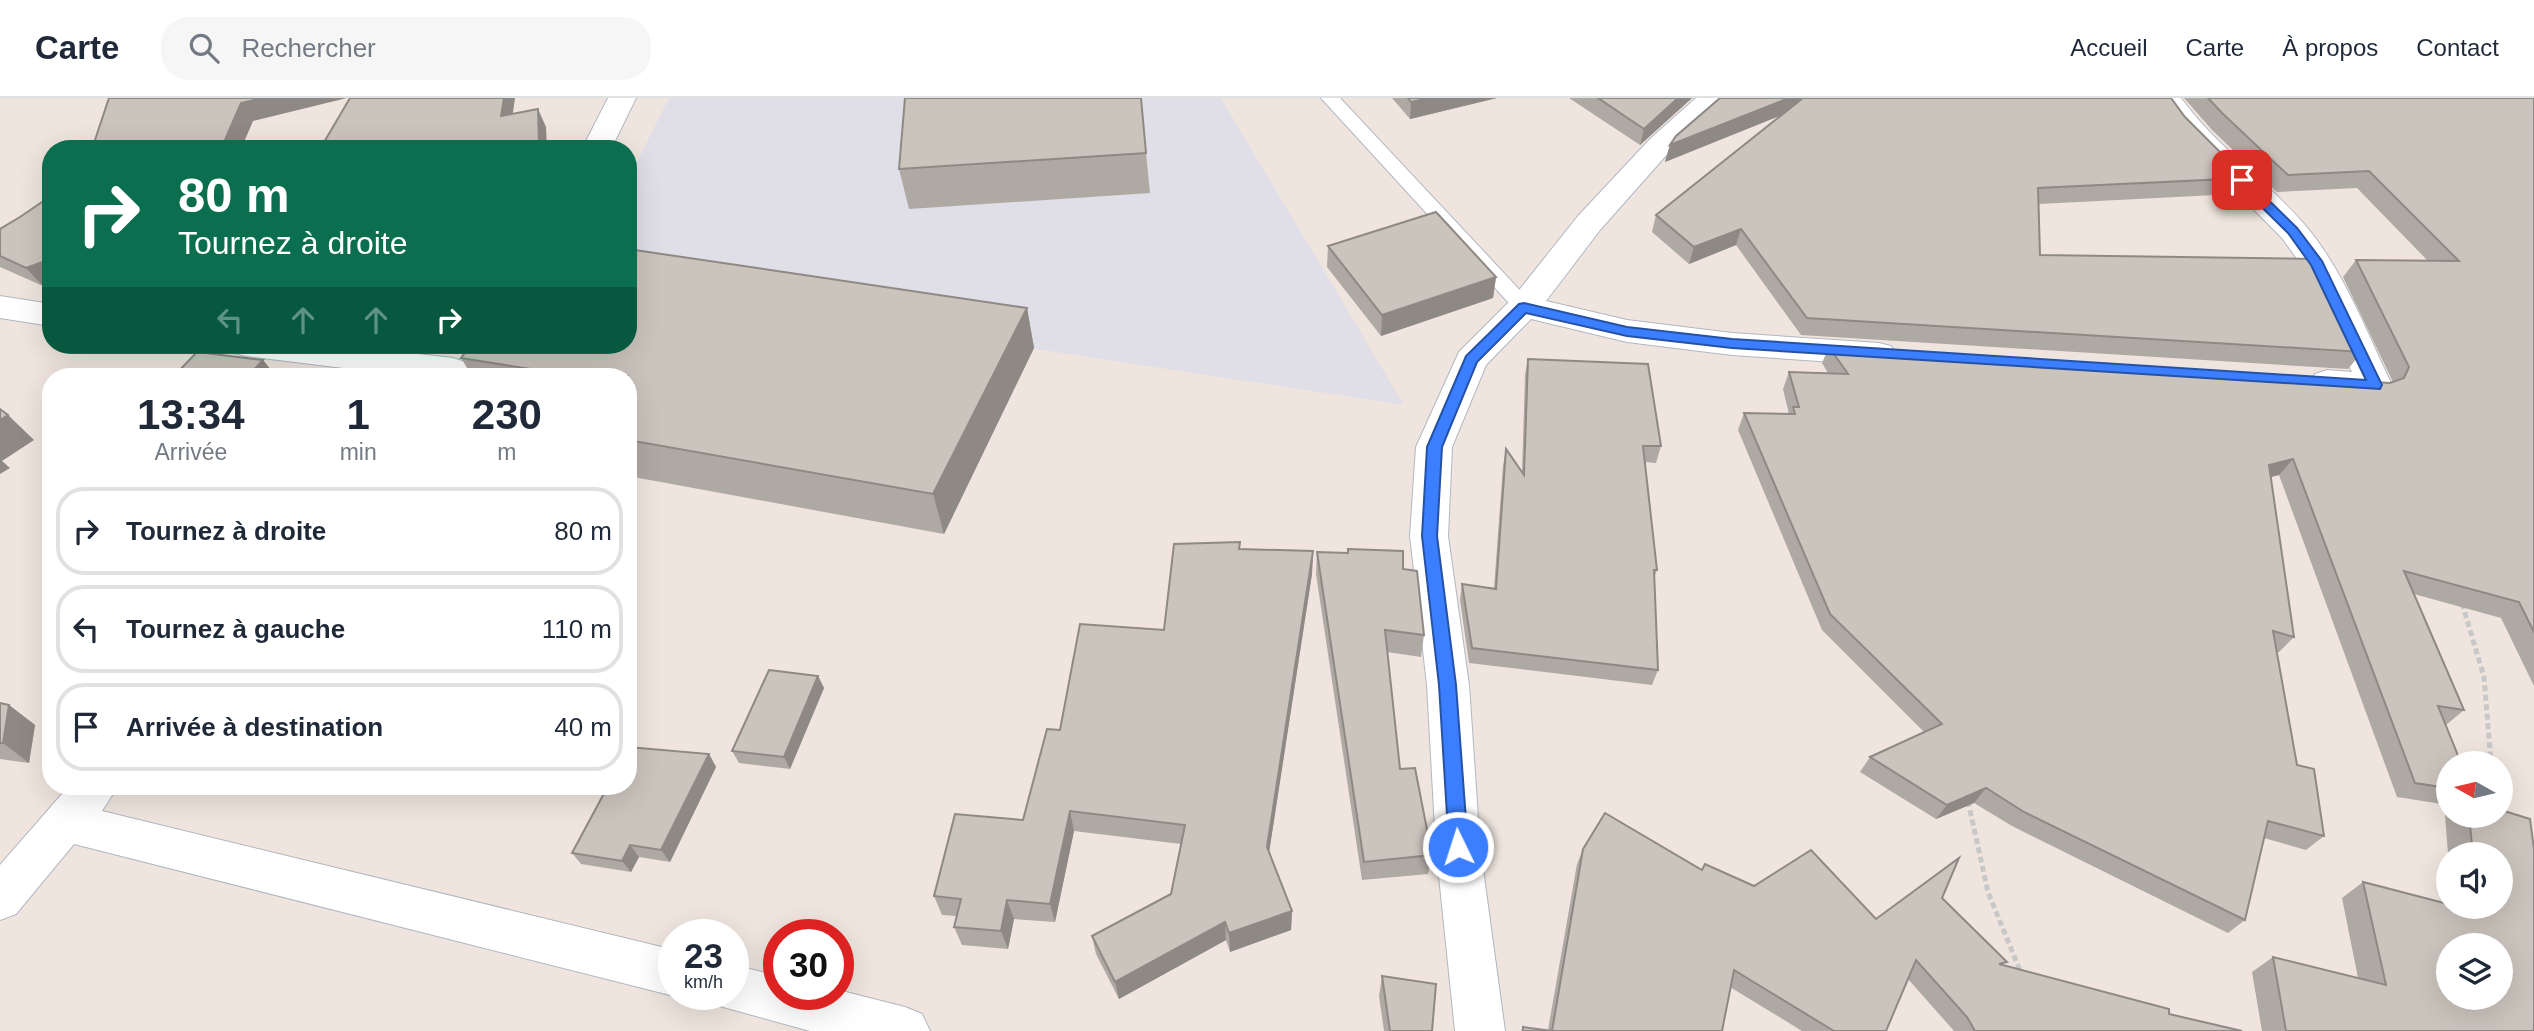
<!DOCTYPE html>
<html lang="fr">
<meta charset="utf-8">
<style>
body{margin:0;font-family:Helvetica,sans-serif;background:#f6f6f7;color:#1f2937;height:100vh;display:flex;flex-direction:column;font-size:26px;white-space:nowrap}
*{box-sizing:border-box;margin:0}
p{font-size:23px;color:#747a83}
.icon{flex:none;width:38px;height:38px;fill:none;stroke:currentColor;stroke-width:2;stroke-linecap:round;stroke-linejoin:round}
.map{position:relative;flex:1;overflow:hidden}
.side{position:absolute;left:42px;top:270px;width:595px;height:427px;display:flex;flex-direction:column;background:#fff;border-radius:28px;box-shadow:0 7px 28px #0002}
.side>*{flex:none}
.hud{position:absolute;left:42px;top:42px;width:595px;height:214px;border-radius:28px;box-shadow:0 7px 28px #0002;background:#0b6e4f;color:#fff;overflow:hidden}
.needle{width:46px;rotate:278deg}
.tools{position:absolute;left:2436px;top:653px;display:grid;gap:14px}
.tools a{display:grid;place-items:center;width:77px;height:77px;border-radius:50%;background:#fff;box-shadow:0 7px 28px #0002;font-size:35px}
.speed{position:absolute;left:658px;top:821px;display:flex;gap:14px;font-size:35px;font-weight:700;text-align:center}
.speed>*{display:grid;place-content:center;width:91px;height:91px;border-radius:50%;background:#fff;box-shadow:0 7px 28px #0002;line-height:1}
.speed small{font-size:18px;font-weight:400}
.speed .limit{border:10px solid #d22;background:#fff;color:#111}
.pin{position:absolute;display:grid;place-items:center;width:60px;height:60px;color:#fff;margin:-30px;border-radius:14px;box-shadow:0 4px 10px #0006}
.me{position:absolute;width:77px;margin:-38px;rotate:356deg;stroke-linejoin:round;filter:drop-shadow(0 0 5px #0008)}
.turn{display:flex;align-items:center;gap:24px;height:147px;padding:0 21px;font-size:32px}
.turn .icon{width:91px;height:91px;stroke-width:2.5}
.turn b{display:block;font-size:49px;line-height:60px}
.lanes{display:flex;align-items:center;height:66px;padding:0 21px;background:#0003;justify-content:center;gap:35px;direction:ltr}
.lanes .off{opacity:.35}
.eta{display:flex;justify-content:space-evenly;align-items:center;height:119px;text-align:center}
.eta b{font-size:42px;font-weight:700;line-height:49px}
ul{padding:0;list-style:none}
li{display:flex;align-items:center;gap:21px;height:88px;margin:0 14px 10px;padding:0 7px;border:4px solid #e0e1e3;border-radius:28px}
li div{flex:1}
li b{display:block;font-size:26px}
li em{font-style:normal}
header{display:flex;align-items:center;gap:42px;box-sizing:border-box;height:98px;padding:0 35px;background:#fff;border-bottom:2px solid #e0e1e3}
header strong{font-size:33px}
nav{display:flex;gap:38px;margin-inline-start:auto;font-size:24px}
.search{width:490px;height:63px;background:#f6f6f7;display:flex;align-items:center;gap:18px;box-sizing:border-box;padding:0 24px;border-radius:28px;color:#747a83;font-size:26px}
.map>svg:first-child{display:block}
.industrial{fill:#e0dfe7}
.lines{fill:none;stroke-linecap:round;stroke-linejoin:round}
.lane-casing{stroke:#b2b7c1;stroke-width:2}
.street-casing{stroke:#b2b7c1;stroke-width:2}
.path{stroke:#c8c8c8;stroke-width:5;stroke-dasharray:6 3.5;stroke-linecap:butt}
.lane{fill:#fff;fill-rule:evenodd}
.street{fill:#fff;fill-rule:evenodd}
.wall{fill:#afa9a3}
.shaded-wall{fill:#8e8984}
.building{fill:#cbc4bd;stroke:#8e8984;stroke-width:2;fill-rule:evenodd}
.route{fill:#3b7eff;stroke:#2652a6;stroke-width:2}
</style>
<header>
<strong>Carte</strong>
<div class="search"><svg class="icon" aria-label="search" viewBox="0 0 24 24"><circle cx="10" cy="10" r="6"/><path d="M15 15l6 6"/></svg>Rechercher</div>
<nav><a>Accueil</a><a>Carte</a><a>À propos</a><a>Contact</a></nav>
</header>
<div class="map">
<svg width="2534" height="933" viewBox="0 0 2534 933">
<rect width="100%" height="100%" fill="#efe5de"/>
<path class="industrial" d="M669,0h552l183,307 -776,-118v-107z"/>
<g class="lines">
<g class="lane-casing">
<path id="lane" d="M1321,0h19l191,204 3,5 -3,5h-14z"/>
</g>
<g class="street-casing">
<g id="street">
<path d="M608,0h28l-25,51h-29z"/>
<path d="M1696,0h34l-60,53 -70,79 -54,71 81,19 105,13 147,10 12,3 5,8 -5,8 -12,3 -147,-10 -105,-13 -96,-23 -45,46 -34,82 -4,89 21,149 11,162 25,184h-50l-19,-184 -9,-162 -17,-149 6,-89 43,-95 53,-53 66,-83 72,-77z"/>
<path d="M2153,0h28c35,48 85,82 124,127 39,46 61,106 87,160l-5,8c-22,7 -50,4 -72,-3l-5,-8 5,-8 12,-4 25,2 -50,-106 -20,-28 -105,-106z"/>
<path d="M0,198l51,8v22l-51,-8z"/>
<path d="M229,247h110l114,13 12,4 5,8 -4,6h-58l-162,-20 -12,-3z"/>
<path d="M69,688h49l-16,25 572,139v44h5l-5,2 -600,-152 -58,70 -16,6v-55z"/>
<path d="M733,867l46,11v18h59v-4l67,17 17,7 8,17h-120l-94,-26 -5,-11h22z"/>
</g>
</g>
<g class="path">
<path d="M2462,505l22,74 7,86"/>
<path d="M1968,703l20,91 33,81"/>
</g>
<use href="#lane" class="lane"/>
<use href="#street" class="street"/>
</g>
<g class="wall">
<path d="M1392,0h105l-87,21z"/>
<path d="M1569,0h123l-52,47z"/>
<path d="M1720,0l465,19 61,61 -11,16 -196,10 1,51 322,97 -14,17 -547,-34 -65,-90 -47,19 -37,-32 4,-17 125,-100 -116,47 5,-17z"/>
<path d="M2184,0h350v588l-33,-68 -87,-24 50,116 -18,15 2,38v42l-51,-8 -118,-322 -8,2 23,160 -15,15h-2l20,113 27,71 -18,14 -42,-12 -19,82 -17,13 -216,-107 -38,-23 -38,16 -76,-47 10,-15 54,-25 -102,-102 -84,-200 6,-17 45,1 -6,-25 6,-17 39,1 -6,-10 7,-16 561,36 3,-1 -50,-105 13,-17 72,1 -71,-73 -80,4 -65,-62z"/>
<path d="M1146,55l4,40 -241,16 -10,-40z"/>
<path d="M0,131l43,57 -43,-19z"/>
<path d="M1328,148l168,31 -3,21 -112,38 -54,-69z"/>
<path d="M1027,210l7,40 -90,186 -316,-58v-100h-156l-11,-18z"/>
<path d="M1528,261l133,87 -5,17 -11,-1 12,108 -3,8 4,92 -6,15 -183,-22 -9,-63 2,-16 32,4 9,-122 3,-17 16,23 3,-97z"/>
<path d="M1240,444v7l73,2 -1,23 -43,278 23,59 -1,19 -61,22 -4,-12 -107,59 -23,-45 -4,-18 79,-42 10,-50 -107,-13 -19,91 -41,-3 -6,30 -46,-4 -8,-18 3,-11 -15,-1 -8,-19 89,-76 37,-90 104,-100z"/>
<path d="M1317,454l86,17 21,66 -3,22 -34,-5 13,117 32,86 -4,19 -66,6 -46,-306z"/>
<path d="M818,578l6,12 -34,81 -51,-6 -7,-12z"/>
<path d="M0,605l9,2 26,20 -6,38 -29,-4z"/>
<path d="M709,656l7,13 -46,95 -31,-5 -8,15 -50,-8 -9,-11z"/>
<path d="M2448,715v3h53l33,215h-272l-10,-59 21,-15 85,21 -16,-80 21,-16 85,24h53v-52h-53l-3,-39z"/>
<path d="M1583,751l119,21 3,-6 49,22 122,33 66,-21 61,67 166,49 73,17h-288l-46,-52 -22,52h-84l-72,-44 -8,44h-201l2,-4 25,3 29,-166z"/>
<path d="M1382,878l50,55h-48l-5,-35z"/>
</g>
<g class="shaded-wall">
<path d="M263,0h84l-94,23 -12,28h-20l20,-46z"/>
<path d="M504,0h11l-5,36 -9,-18z"/>
<path d="M1429,0h68l-87,21 1,-17z"/>
<path d="M1678,0h14l-52,47 4,-16z"/>
<path d="M1789,0h25l-2,5 -147,59 5,-17z"/>
<path d="M538,11l8,18 1,22h-13z"/>
<path d="M1741,131l-5,16 -47,19 5,-17z"/>
<path d="M51,161v24l-8,3 -17,-18z"/>
<path d="M1496,179l-3,21 -112,38 1,-21z"/>
<path d="M1027,210l7,40 -90,186 -11,-40z"/>
<path d="M263,262l13,16h-28z"/>
<path d="M8,317l26,25 -32,21 8,7 -10,6v-54z"/>
<path d="M2293,361l-14,16 -24,6 14,-16z"/>
<path d="M1313,453l-1,23 -45,292v-19z"/>
<path d="M628,458l7,12 -7,6z"/>
<path d="M818,578l6,12 -34,81 -6,-12z"/>
<path d="M9,607l26,20 -6,38 -26,-20z"/>
<path d="M709,656l7,13 -46,95 -9,-12z"/>
<path d="M1986,690l-12,15 -38,16 11,-14z"/>
<path d="M1070,713l4,20 -19,91 -5,-18z"/>
<path d="M630,747l9,12 -8,15 -9,-11z"/>
<path d="M1007,802l7,19 -6,30 -7,-18z"/>
<path d="M1292,813l-1,19 -61,22 -1,-19z"/>
<path d="M1225,824l1,18 -107,59 -4,-17z"/>
</g>
<g class="building">
<path d="M109,0h154l-22,5 -20,46h-130l4,-9z"/>
<path d="M350,0h154l-3,18 37,-7 1,35 -5,5h-214z"/>
<path d="M905,0h236l5,55 -247,16z"/>
<path d="M1408,0h21l-18,4z"/>
<path d="M1598,0h80l-34,31z"/>
<path d="M1720,0h69l-119,47 6,-9z"/>
<path d="M1803,0h368l14,19 61,61 -208,10 2,67 276,4 46,93 -555,-34 -66,-89 -47,18 -38,-32z"/>
<path d="M2208,0h326v534l-15,-30 -115,-31 60,139 -26,-4 23,57h-13v25l-33,-5 -122,-324 -24,6 25,172 -21,-6 24,134 17,4 10,67 -56,-15 -23,99 -221,-108 -38,-24 -39,17 -77,-48 72,-33 -112,-110 -86,-201 51,1 -2,-7h6l-10,-35 59,2 -19,-27 561,36 14,-5 5,-11 -53,-107 103,1 -90,-90 -81,4 -66,-62z"/>
<path d="M51,98v63l-25,9 -26,-12v-27l20,-12z"/>
<path d="M1436,114l60,65 -114,38 -54,-69z"/>
<path d="M628,151l399,59 -94,186 -305,-54v-64h-53l-114,-18 10,-13h157z"/>
<path d="M197,254l66,8 -15,16h-74z"/>
<path d="M1528,261l120,5 13,82h-18l14,124h-3l4,100 -186,-22 -10,-64 34,5 10,-140 18,26z"/>
<path d="M0,311l8,6 -8,5z"/>
<path d="M1240,444l-1,7 74,2 -46,296 25,64 -63,22 -4,-11 -110,60 -23,-46 79,-42 14,-69 -115,-14 -20,93 -43,-4 -6,31 -47,-4 7,-28 -27,-3 21,-82 68,6 24,-91 13,1 20,-106 84,6 10,-86z"/>
<path d="M1348,451l55,2v18l14,2 7,64 -39,-5 15,139 15,-1 17,87 -68,7 -47,-310 31,1z"/>
<path d="M769,572l49,6 -34,81 -52,-6z"/>
<path d="M0,605l9,2 -6,38h-3z"/>
<path d="M628,649l81,7 -48,96 -31,-5 -8,16 -50,-8 36,-67h20z"/>
<path d="M2501,712l29,9 4,30v182h-248l-13,-74 113,28 -23,-103 85,22v2h10l22,6 -1,-6h22v-52h-28l-4,-38h32zM2448,847h53v53h-53z"/>
<path d="M1605,715l97,57 3,-6 49,22 57,-36 65,69 83,-61 -17,40 65,64 -8,2 170,45v5l73,17h-267l-8,-14 -51,-57 -30,71h-52l-100,-61 -12,61h-199v-4l29,4 31,-182z"/>
<path d="M1382,878l54,8 -4,47h-42z"/>
</g>
<path class="route" d="M2242,79l4,1 51,50 25,33 60,124 -2,4 -648,-41 -105,-12 -101,-23 -49,49 -35,85 -5,89 19,149 12,162 -3,6 -7,2 -6,-2 -3,-6 -10,-162 -17,-149 5,-89 39,-91 53,-52 5,-1 103,24 105,12 634,41 -55,-115 -23,-32 -51,-50 -1,-3z"/>
</svg>
<div class="tools">
<a><svg class="needle" viewBox="-14 -14 28 28"><path d="M0-13l5 13h-10z" fill="#e53935"/><path d="M0 13l5-13h-10z" fill="#747a83"/></svg></a>
<a><svg class="icon" aria-label="sound" viewBox="0 0 24 24"><path d="M4 9h4l5-4v14l-5-4H4zM17 9q2 3 0 6"/></svg></a>
<a><svg class="icon" aria-label="layers" viewBox="0 0 24 24"><path d="M12 4l9 5-9 5-9-5zM3 14l9 5 9-5"/></svg></a>
</div>
<div class="speed"><div>23<small>km/h</small></div><div class="limit">30</div></div>
<div class="pin" style="left:2242px;top:82px;background:#d93025"><svg class="icon" aria-label="arrive" viewBox="0 0 24 24"><path d="M6 21V4h12l-3 4 3 4H6"/></svg></div>
<svg class="me" style="left:1458px;top:749px" viewBox="-20 -20 40 40"><circle r="17" fill="#3b7eff" stroke="#fff" stroke-width="3"/><path d="M0-11L8 9 0 5-8 9z" fill="#fff"/></svg>
<div class="hud">
<div class="turn"><svg class="icon" aria-label="right" viewBox="0 0 24 24"><path d="M7 20v-9h11M14 6l5 5-5 5"/></svg><div><b>80 m</b>Tournez à droite</div></div>
<div class="lanes"><svg class="icon off" aria-label="left" viewBox="0 0 24 24"><path d="M17 20v-9H6M10 6l-5 5 5 5"/></svg><svg class="icon off" aria-label="ahead" viewBox="0 0 24 24"><path d="M12 20V5M6 11l6-6 6 6"/></svg><svg class="icon off" aria-label="ahead" viewBox="0 0 24 24"><path d="M12 20V5M6 11l6-6 6 6"/></svg><svg class="icon" aria-label="right" viewBox="0 0 24 24"><path d="M7 20v-9h11M14 6l5 5-5 5"/></svg></div>
</div>
<section class="side">
<div class="eta">
<div><b>13:34</b><p>Arrivée</p></div>
<div><b>1</b><p>min</p></div>
<div><b>230</b><p>m</p></div>
</div>
<ul>
<li><svg class="icon" aria-label="right" viewBox="0 0 24 24"><path d="M7 20v-9h11M14 6l5 5-5 5"/></svg><div><b>Tournez à droite</b></div><em>80 m</em></li>
<li><svg class="icon" aria-label="left" viewBox="0 0 24 24"><path d="M17 20v-9H6M10 6l-5 5 5 5"/></svg><div><b>Tournez à gauche</b></div><em>110 m</em></li>
<li><svg class="icon" aria-label="arrive" viewBox="0 0 24 24"><path d="M6 21V4h12l-3 4 3 4H6"/></svg><div><b>Arrivée à destination</b></div><em>40 m</em></li>
</ul>
</section>
</div>
